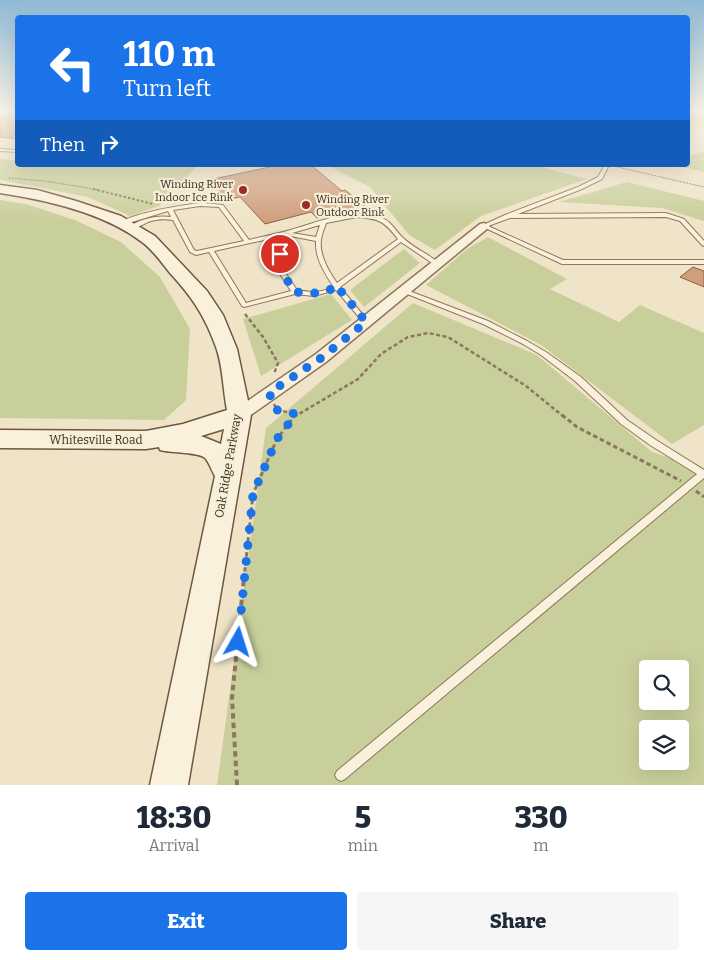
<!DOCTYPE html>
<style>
body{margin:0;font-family:Bitter,serif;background:#f6f6f7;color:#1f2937;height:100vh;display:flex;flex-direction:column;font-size:19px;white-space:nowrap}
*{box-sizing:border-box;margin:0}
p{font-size:16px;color:#747a83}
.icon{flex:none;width:28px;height:28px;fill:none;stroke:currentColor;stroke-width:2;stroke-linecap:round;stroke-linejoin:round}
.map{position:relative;height:785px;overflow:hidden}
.details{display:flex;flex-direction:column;background:#fff;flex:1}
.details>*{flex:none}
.top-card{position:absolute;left:15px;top:15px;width:675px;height:152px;border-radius:5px;box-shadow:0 5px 20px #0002;background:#1a73e8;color:#fff;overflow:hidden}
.controls{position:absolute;left:639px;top:660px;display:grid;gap:10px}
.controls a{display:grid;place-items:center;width:50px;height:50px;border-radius:5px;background:#fff;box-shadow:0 5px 20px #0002;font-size:25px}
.pin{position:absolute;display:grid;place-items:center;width:42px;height:42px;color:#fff;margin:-21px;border:2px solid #fff;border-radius:50%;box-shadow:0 1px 5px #0007}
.me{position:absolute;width:55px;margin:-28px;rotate:6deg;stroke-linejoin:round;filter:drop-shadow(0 0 4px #0008)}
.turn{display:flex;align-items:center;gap:18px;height:105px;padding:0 25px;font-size:22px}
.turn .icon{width:65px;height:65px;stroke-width:2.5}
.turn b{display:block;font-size:35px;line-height:42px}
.then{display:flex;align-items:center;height:48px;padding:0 25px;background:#0003;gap:10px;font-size:19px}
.eta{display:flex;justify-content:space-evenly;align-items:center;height:85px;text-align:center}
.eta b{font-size:30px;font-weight:800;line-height:35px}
.action{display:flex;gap:10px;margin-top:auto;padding:10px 25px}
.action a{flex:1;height:58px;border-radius:5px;background:#1a73e8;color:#fff;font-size:20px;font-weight:800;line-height:58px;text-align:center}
.action a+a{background:#f6f6f7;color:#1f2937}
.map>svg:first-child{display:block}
.green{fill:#c9cf9b;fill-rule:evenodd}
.building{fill:#cf9f7d;stroke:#8d5f41}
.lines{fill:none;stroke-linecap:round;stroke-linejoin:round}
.lane-casing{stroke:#8d765c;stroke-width:2}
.street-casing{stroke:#8d765c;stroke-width:3}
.secondary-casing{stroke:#6f573f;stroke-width:3}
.path-far4{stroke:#8d765c;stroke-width:1;stroke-dasharray:2 1;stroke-linecap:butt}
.path-far3{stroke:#8d765c;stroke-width:2;stroke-dasharray:2.5 2;stroke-linecap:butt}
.path-far2{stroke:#8d765c;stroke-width:2.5;stroke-dasharray:4 2.5;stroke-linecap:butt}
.path-far1{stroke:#8d765c;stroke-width:3;stroke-dasharray:4.5 3;stroke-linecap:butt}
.path{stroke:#8d765c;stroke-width:4;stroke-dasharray:5.5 4;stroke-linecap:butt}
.lane{fill:#faf1dc;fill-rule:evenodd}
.street{fill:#faf1dc;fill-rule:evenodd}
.secondary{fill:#faf1dc;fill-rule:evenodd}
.route{stroke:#1a73e8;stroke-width:9;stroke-dasharray:0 16.2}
.poi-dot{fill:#9e2a2b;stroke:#f7eed8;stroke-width:2}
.labels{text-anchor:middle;stroke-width:4.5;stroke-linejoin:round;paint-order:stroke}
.far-poi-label{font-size:11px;fill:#3d2e20;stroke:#f7eed8;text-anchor:end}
.street-label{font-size:12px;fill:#3d2e20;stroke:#f7eed8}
</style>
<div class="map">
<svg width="704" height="785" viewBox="0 0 704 785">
<rect width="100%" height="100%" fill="#f0e4c8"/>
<g class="green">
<path d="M688,111l16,1v15l-16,-3z"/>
<path d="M704,151v21l-30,-7h14v-9z"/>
<path d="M0,159l17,1 1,5h84l37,2 3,-2h56l-39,41 -29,10 -42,-19 -88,-17z"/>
<path d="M327,165h206l54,14 -106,37 -46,34 -26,-15 -39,-48z"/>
<path d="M627,182l77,19v20l-42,-13 -103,-6z"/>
<path d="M0,200l26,4 49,16 46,22 39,35 30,52 -4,71 -22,20 -164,-2z"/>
<path d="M488,237l79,42 -17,10 69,33 21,-17 64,28v92l-32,19 -131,-99 -115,-60 41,-36z"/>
<path d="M404,249l16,14 -56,44 -14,-17z"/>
<path d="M331,294l21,26 -91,56 -18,-57z"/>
<path d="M413,303l124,52 115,97 52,17v316h-487l49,-357zM648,669h32v32h-32zM648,729h32v32h-32z"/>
</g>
<g class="building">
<path d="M0,118l18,1v20l-18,-2z"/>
<path d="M279,165h32l31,26 3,-1 20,16 -48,12 -6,-6 -46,12 -25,-27 -14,3 -17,-20z"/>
<path d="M693,267l11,4v16l-24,-10z"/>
</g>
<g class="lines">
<g class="lane-casing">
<g id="lane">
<path d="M0,114l18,1v2l-18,-1z"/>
<path d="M0,149l18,1v2l-18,-1z"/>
<path d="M605,165h4l-7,14 -20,10 -64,25 148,-1 18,6 20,22v5l-2,-1 -22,-24 -14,-4 -156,1 -22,8 75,34h141v4h-142l-81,-38 24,-11 73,-28 20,-10z"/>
<path d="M196,189h4l5,9 -1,5 19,2 26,35c11,-3 23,-5 34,-8 28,-7 68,-26 97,-15 11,4 15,13 22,20 11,11 27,17 38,27l-3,2 -2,-1 -34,-23 -61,45 28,34 1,1 -3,2 -2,-1 -28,-33 -22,6 -19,-2 -51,13 -2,-1 -33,-54 -13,3 -6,-3 -17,-32c-7,-1 -15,-1 -22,1 -7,2 -17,10 -24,7 13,-9 29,-13 44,-11l-3,-6 -46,14 -3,-2c18,-11 59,-17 81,-20l1,-5 -5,-8zM200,206l19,1 25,34 -47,10 -3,-1 -21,-40zM357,217c23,2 27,4 41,22l-61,44c-9,-13 -20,-31 -15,-48 1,-4 3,-8 4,-12zM320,225l-4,12 -24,-4zM285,235l31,6c-1,17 8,31 17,45 -10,8 -24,6 -36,4l-11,-16 -2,-20 -10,-16zM269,239l9,15 2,20 11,17 -45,12 -32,-52z"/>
<path d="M404,289l84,32 39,20 19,11 35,25 46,43 29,20 48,30v8l-359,301 -4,2 -4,-2 -2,-4 2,-4 360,-297 -47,-29 -29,-21 -46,-43 -34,-26 -18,-11 -40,-20 -81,-32 -1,-1z"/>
</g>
</g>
<g class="street-casing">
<path id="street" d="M484,223l6,3 -2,2 -162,134 -81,57 -6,2 -6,-2 -2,-4 2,-4 83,-57 164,-130z"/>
</g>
<g class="secondary-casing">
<path id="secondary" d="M0,185l37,5 39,11 45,15 34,20 52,55 16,24 14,34 14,66 -63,370h-38l65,-309c-3,-5 -6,-14 -10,-18 -6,-6 -35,-5 -45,-8l-1,-3 -13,2 -146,-1v-18l146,1 37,-7 44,-14c-4,-20 -4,-44 -11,-63 -11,-31 -24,-50 -46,-74 -8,-10 -17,-23 -28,-31 -38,-29 -95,-42 -142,-49zM224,429l-3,15 -20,-8z"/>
</g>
<g class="path-far4">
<path d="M613,166l91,21"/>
<path d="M9,178l36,3 54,9"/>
</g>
<path class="path-far3" d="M93,189l60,15"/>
<g class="path-far2">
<path d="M245,314l18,23 15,26 -4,11"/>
<path d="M274,404l3,6 19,4"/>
<path d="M294,417l64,-38 23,-25 27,-17 20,-4 20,4 78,49 38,31"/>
</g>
<g class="path-far1">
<path d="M562,415l15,12 104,54"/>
<path d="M696,491l8,6"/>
<path d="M244,579l9,-85 24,-55 18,-24"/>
</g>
<path class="path" d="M237,785l-5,-87 12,-121"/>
<use href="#lane" class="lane"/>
<use href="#street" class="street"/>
<use href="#secondary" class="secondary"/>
</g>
<linearGradient id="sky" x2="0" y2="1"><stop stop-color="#8fbad6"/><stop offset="0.5" stop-color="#f8f3e6"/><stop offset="1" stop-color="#f8f3e6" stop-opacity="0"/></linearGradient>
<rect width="704" height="221" fill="url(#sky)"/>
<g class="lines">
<path class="route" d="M238,642l15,-148 24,-55 19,-25 -19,-4 -8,-17 52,-35 45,-36 -30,-37c-10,11 -27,8 -41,7l-12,-18 -3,-20"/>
</g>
<g class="poi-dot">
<circle cx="243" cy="190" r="5"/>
<circle cx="306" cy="205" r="5"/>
</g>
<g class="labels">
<g class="far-poi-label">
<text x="233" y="188">Winding River<tspan x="233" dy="13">Indoor Ice Rink</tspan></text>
<text x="316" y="203" text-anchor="start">Winding River<tspan x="316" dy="13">Outdoor Rink</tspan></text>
</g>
<g class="street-label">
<text x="96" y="444">Whitesville Road</text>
<text transform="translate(228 466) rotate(-80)" y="4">Oak Ridge Parkway</text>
</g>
</g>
</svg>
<div class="controls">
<a><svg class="icon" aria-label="search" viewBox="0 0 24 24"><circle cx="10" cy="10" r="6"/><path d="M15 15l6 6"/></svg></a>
<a><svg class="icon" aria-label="layers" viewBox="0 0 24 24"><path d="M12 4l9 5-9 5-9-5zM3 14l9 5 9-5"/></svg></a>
</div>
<div class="pin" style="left:280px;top:254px;background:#d93025"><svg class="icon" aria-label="arrive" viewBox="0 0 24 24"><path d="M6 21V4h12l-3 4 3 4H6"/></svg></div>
<svg class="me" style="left:238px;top:642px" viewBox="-20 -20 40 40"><path d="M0-17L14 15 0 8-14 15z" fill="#1a73e8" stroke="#fff" stroke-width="4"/></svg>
<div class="top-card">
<div class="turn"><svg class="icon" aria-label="left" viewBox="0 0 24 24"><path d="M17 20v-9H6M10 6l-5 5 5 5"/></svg><div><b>110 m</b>Turn left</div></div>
<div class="then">Then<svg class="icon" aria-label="right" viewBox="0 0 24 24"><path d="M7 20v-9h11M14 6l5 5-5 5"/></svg></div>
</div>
</div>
<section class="details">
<div class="eta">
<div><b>18:30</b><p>Arrival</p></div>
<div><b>5</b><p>min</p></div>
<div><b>330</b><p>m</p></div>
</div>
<div class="action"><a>Exit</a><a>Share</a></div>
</section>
